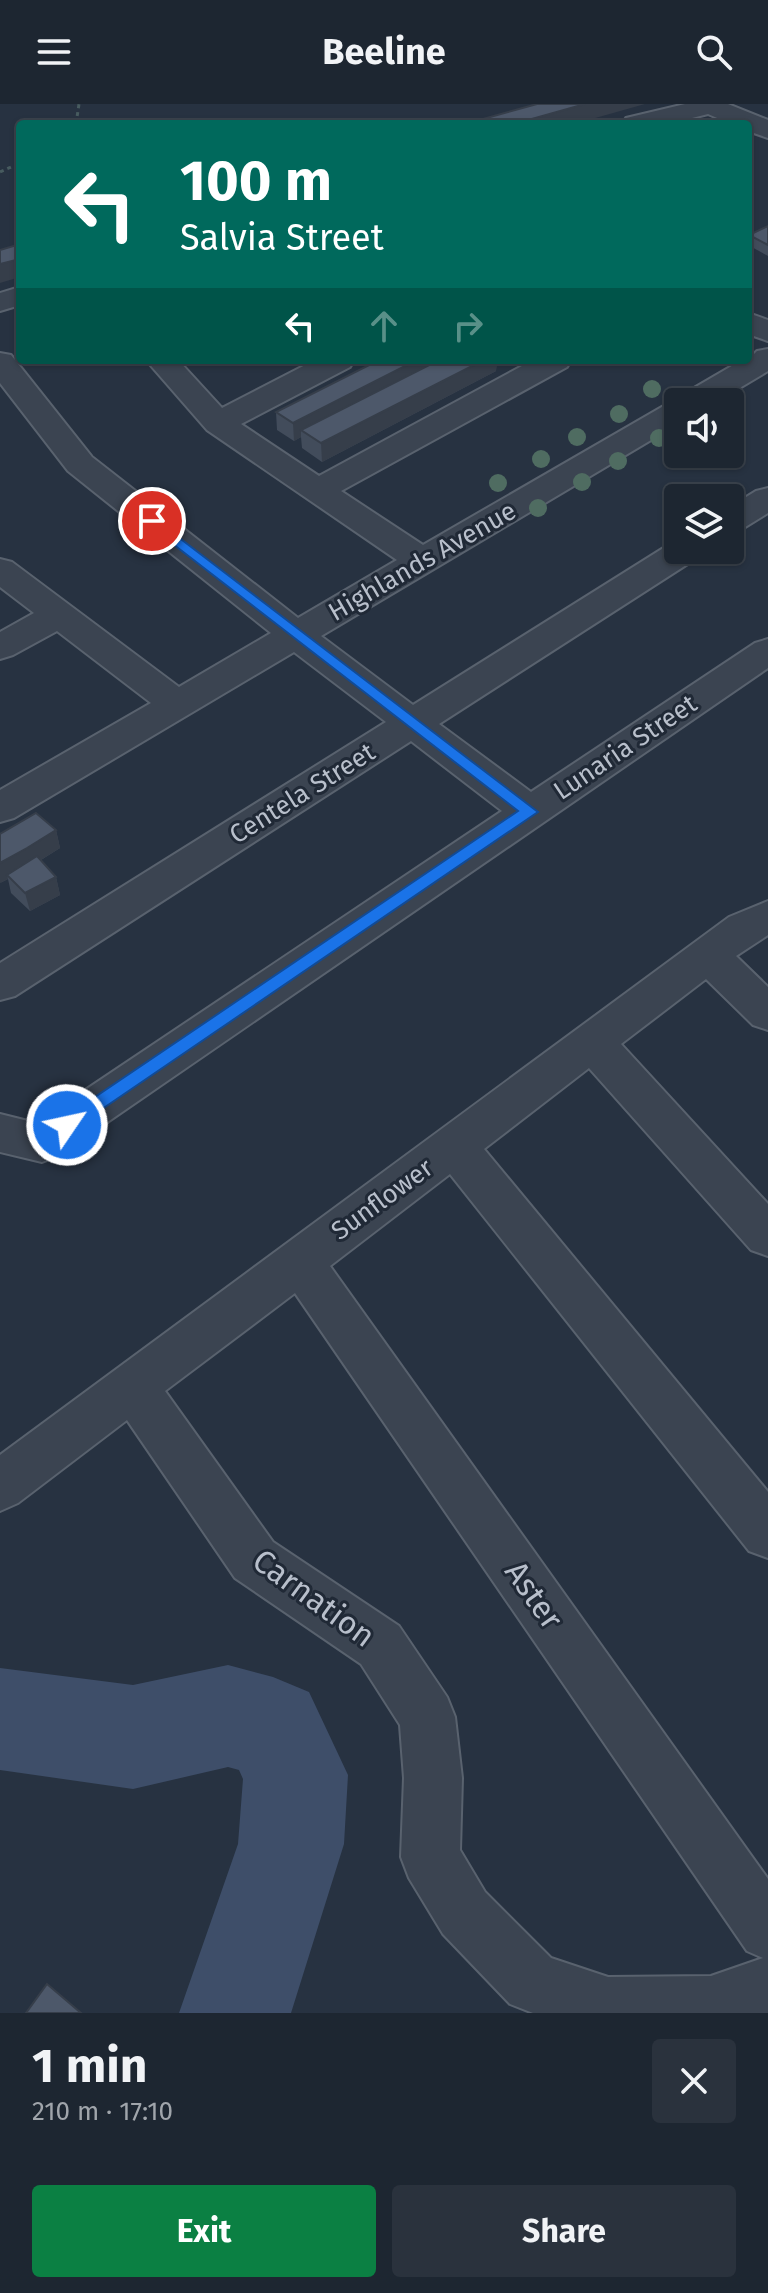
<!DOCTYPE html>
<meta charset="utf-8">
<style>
body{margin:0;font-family:"Fira Sans",sans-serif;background:#2a323d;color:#f1f3f6;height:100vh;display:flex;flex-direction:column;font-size:30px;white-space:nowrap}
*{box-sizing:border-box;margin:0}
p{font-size:26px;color:#a0a5ab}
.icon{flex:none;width:44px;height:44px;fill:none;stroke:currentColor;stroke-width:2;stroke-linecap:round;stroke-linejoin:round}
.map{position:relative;height:1909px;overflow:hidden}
.side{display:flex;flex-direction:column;background:#1d2631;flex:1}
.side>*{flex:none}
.top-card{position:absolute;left:16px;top:16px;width:736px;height:244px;border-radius:8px;box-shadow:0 2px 6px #0004,0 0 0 2px #3b434d;background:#00695c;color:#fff;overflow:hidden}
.tools{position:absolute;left:664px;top:284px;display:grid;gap:16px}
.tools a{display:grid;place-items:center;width:80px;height:80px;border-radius:8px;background:#1d2631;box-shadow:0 2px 6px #0004,0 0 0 2px #3b434d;font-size:40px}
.pin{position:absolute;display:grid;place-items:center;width:68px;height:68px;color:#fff;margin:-34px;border:4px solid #fff;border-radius:50%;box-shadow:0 2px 8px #0007}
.me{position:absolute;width:88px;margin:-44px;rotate:56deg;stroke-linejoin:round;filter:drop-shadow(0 0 6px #0008)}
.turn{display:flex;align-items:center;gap:28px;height:168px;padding:0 32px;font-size:36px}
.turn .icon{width:104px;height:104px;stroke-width:2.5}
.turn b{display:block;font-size:56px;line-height:68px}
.lanes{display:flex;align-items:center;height:76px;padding:0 32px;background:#0003;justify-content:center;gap:40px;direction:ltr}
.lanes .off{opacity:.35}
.round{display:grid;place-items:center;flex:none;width:84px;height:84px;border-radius:8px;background:#2a323d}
.headline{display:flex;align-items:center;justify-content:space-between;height:136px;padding:0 32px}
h1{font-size:48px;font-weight:700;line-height:60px}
.cta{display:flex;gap:16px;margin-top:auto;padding:16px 32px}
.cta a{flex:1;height:92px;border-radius:8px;background:#0b8043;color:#fff;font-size:32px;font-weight:700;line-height:92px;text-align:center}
.cta a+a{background:#2a323d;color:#f1f3f6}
header{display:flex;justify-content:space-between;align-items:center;height:104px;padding:0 32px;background:#1d2631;font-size:36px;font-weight:700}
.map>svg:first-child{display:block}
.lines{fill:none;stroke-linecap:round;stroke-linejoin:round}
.river{fill:#3e4e69;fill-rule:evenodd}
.minor-casing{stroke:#59626e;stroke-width:4}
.path{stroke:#475b5f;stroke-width:3;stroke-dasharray:4 4;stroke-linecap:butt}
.minor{fill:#3b4451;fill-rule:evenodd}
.tree{fill:#4f6c61}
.wall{fill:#424c5b}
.shaded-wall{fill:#363e4a}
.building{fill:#4d586a;stroke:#363e4a;stroke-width:2}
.route{fill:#1a73e8;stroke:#114b97;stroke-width:2}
.labels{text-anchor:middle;stroke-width:6;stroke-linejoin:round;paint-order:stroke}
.street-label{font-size:26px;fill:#b8bfcb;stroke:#202936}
.near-street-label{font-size:32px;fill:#b8bfcb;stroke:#202936}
</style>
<header><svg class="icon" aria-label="menu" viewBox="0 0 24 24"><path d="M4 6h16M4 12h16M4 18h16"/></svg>Beeline<svg class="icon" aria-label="search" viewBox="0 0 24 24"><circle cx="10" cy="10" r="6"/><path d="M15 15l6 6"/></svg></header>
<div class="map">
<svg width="768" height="1909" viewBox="0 0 768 1909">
<rect width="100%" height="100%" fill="#273241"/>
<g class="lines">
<path class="river" d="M228,1561l45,12 36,15 39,83 -4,69 -53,169h-112l59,-169 5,-65 -4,-9 -11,-3 -95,22 -133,-19v-102l133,17z"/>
<g class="minor-casing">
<g id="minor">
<path d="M685,0h43l40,16v18l-20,-7v-7h-17l-23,-10 -40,10h-46l4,-6z"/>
<path d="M20,183v18l-20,6v-18z"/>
<path d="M748,209l20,7v21l-20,-7z"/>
<path d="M768,245v22l-52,31h-38v22l-357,212 92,69 260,-163 5,-1v9h24l-5,8 -258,166 92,68 224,-149 13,-4v29l-710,488 -16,6 -42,-10v-38l36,9 466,-312 -91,-70 -396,255 -15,4v-37l386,-241 -92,-70 -280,166 -14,4v-32l151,-87 -94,-72 -44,24 -13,4v-27l34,-19 -34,-26v-28l12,3 167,125 92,-54 -203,-162 -68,-88v-30l11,2 81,102 206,161 99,-58 -190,-130 -61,-70h32l44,48 93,-48h39l-4,7 -109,57 78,52 214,-116h38l-4,7 -226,124 82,54 244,-141 10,-2 5,-7 60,-35h6l9,-9z"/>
<path d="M768,384v25l-26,16 -12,3v-25l26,-16z"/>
<path d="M768,797v34l-32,21 32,31v43l-15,-5 -47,-46 -85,65 147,160v52l-17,-6 -162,-182 -105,81 284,343v66l-19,-7 -299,-377 -120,92 438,613v134h-235l-23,-9 -67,-70 -34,-56 -8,-21 3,-79 -4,-53 -39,-61 -126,-86 -108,-158 -109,83 -18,8v-56l729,-538zM295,1189l452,658 16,7 -52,18 -103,1 -57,-19 -66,-66 -25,-42 2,-72 -7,-61 -8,-20 -48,-71 -126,-84 -108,-151z"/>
</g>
</g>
<g class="path">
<path d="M76,20l3,-20"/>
<path d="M0,68l20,-9"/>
</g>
<use href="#minor" class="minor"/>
</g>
<g class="tree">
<circle cx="652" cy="285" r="9"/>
<circle cx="619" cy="310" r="9"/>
<circle cx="577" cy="333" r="9"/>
<circle cx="659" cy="334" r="9"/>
<circle cx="541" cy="355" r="9"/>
<circle cx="618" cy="357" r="9"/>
<circle cx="582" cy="378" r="9"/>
<circle cx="498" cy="379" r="9"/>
<circle cx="538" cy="404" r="9"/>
</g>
<g class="wall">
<path d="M768,122v30l-20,-11 1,-10z"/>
<path d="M379,256h118l-1,11 -174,91 -20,-14 -1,-11 -7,4 -17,-11 -1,-18z"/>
<path d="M56,726l4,18 -19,12 15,17 4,18 -30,16 -19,-18 -3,-14 -8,4z"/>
</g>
<g class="shaded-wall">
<path d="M585,0h60l-71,20h-60z"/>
<path d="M20,155v18l-20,6v-19z"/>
<path d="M417,256h35l-151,70v7l-7,4 -1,-18z"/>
<path d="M484,256h13l-1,11 -174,91 -1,-19z"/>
<path d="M56,726l4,18 -29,18 -24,9 1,4 -8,4v-20z"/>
<path d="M56,773l4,18 -30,16 -5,-18z"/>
</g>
<g class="building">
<path d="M537,0h48l-71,20h-49z"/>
<path d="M768,122v19l-19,-10z"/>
<path d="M20,140v15l-20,5v-14z"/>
<path d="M379,256h38l-124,63 -17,-11z"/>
<path d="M439,256h45l-163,83 -20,-13z"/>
<path d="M36,709l20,17 -29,18 -27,15v-29z"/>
<path d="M37,752l19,21 -31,16 -18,-18z"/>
<path d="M47,1880l34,29h-55z"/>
</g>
<path class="route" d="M152,413l386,295 -471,321 -6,-2 -3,-6 3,-5 457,-309 -371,-287v-6z"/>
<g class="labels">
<g class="street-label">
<text transform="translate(422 457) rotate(-30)" y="9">Highlands Avenue</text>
<text transform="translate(625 643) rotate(-34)" y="9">Lunaria Street</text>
<text transform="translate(302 689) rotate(-32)" y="9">Centela Street</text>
<text transform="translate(382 1095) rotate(-36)" y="9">Sunflower</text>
</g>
<g class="near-street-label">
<text transform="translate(534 1491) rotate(55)" y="11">Aster</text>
<text transform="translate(314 1494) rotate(36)" y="11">Carnation</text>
</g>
</g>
</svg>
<div class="tools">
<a><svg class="icon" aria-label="sound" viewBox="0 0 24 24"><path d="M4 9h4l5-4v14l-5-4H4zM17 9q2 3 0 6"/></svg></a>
<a><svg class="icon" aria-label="layers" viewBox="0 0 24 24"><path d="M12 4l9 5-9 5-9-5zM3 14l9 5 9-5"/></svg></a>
</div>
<div class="pin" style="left:152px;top:417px;background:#d93025"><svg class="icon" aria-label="arrive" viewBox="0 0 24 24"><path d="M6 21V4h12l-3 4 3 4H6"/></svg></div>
<svg class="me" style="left:67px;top:1021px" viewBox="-20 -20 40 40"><circle r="17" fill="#1a73e8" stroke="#fff" stroke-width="3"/><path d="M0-11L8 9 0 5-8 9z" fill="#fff"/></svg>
<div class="top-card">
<div class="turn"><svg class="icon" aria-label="left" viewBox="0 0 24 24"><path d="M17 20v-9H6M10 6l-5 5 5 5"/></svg><div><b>100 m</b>Salvia Street</div></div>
<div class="lanes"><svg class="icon" aria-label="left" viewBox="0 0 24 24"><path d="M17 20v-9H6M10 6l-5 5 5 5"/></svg><svg class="icon off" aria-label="ahead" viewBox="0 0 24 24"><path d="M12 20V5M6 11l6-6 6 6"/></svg><svg class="icon off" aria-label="right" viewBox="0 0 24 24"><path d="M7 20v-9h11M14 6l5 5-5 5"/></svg></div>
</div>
</div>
<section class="side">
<div class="headline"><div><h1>1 min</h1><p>210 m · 17:10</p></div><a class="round"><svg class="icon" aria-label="close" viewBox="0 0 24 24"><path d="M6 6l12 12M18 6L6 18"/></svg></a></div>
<div class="cta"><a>Exit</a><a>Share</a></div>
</section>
